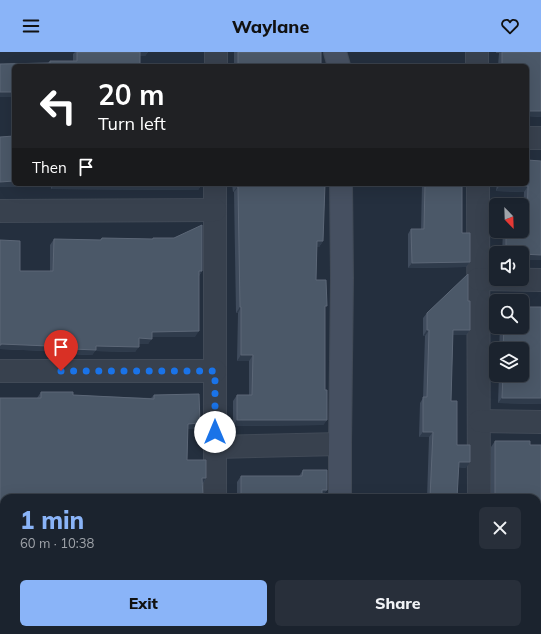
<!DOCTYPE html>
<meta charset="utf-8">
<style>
body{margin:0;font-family:Mulish,sans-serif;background:#282f3a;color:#f1f3f6;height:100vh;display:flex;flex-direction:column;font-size:15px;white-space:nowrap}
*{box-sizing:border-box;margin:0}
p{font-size:13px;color:#a0a4aa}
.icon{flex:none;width:22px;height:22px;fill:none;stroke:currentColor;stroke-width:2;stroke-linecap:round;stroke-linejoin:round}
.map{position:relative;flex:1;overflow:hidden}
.side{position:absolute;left:0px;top:442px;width:541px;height:140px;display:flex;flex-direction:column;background:#1b232e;border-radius:12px 12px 0 0;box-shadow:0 4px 16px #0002,0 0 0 1px #39404a}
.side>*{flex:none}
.top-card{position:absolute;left:12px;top:12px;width:517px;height:122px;border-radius:6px;box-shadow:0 4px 16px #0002,0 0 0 1px #39404a;background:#202124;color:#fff;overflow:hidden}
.needle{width:26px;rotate:157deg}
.fabs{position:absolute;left:489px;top:146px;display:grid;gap:8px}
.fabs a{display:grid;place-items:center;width:40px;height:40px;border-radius:6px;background:#1b232e;box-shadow:0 4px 16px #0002,0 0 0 1px #39404a;font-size:20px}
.pin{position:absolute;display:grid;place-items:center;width:34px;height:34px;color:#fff;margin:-41px -17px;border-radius:50% 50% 50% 0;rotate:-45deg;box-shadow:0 0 4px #0007}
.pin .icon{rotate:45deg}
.me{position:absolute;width:44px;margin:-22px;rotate:0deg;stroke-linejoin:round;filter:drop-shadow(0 0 3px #0008)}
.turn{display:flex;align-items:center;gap:14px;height:84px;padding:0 20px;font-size:18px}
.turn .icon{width:52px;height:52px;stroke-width:2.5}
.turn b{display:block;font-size:28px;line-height:34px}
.then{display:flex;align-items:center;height:38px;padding:0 20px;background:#0003;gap:8px;font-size:15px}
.round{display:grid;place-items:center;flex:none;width:42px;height:42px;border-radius:6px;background:#282f3a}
.head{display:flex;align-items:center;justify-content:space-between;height:68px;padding:0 20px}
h1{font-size:24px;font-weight:800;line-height:30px;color:#8ab4f8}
.button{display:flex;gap:8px;margin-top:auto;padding:8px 20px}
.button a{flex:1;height:46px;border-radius:6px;background:#8ab4f8;color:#111;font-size:16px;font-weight:800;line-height:46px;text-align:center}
.button a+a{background:#282f3a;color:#f1f3f6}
header{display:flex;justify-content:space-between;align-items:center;height:52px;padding:0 20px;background:#8ab4f8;color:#111;font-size:18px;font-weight:800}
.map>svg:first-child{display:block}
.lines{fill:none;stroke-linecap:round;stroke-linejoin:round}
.street-casing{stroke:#414a57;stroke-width:24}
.secondary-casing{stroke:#414a57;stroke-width:24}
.street{stroke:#38414e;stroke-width:22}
.secondary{stroke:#465061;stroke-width:22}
.wall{fill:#3f4b5c}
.shaded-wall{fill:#2f3b4b}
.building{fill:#4b5868;stroke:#5c6777}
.route{stroke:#1a73e8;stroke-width:7;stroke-dasharray:0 12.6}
</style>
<header><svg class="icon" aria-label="menu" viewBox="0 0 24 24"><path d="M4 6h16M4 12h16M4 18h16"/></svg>Waylane<svg class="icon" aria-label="heart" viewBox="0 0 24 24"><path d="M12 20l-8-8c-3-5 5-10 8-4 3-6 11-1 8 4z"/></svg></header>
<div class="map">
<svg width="541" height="582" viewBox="0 0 541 582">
<rect width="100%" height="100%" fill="#242f3e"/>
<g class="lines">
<g class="street-casing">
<g id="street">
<path d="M477,0v14"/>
<path d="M216,14v-14"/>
<path d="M527,86h14"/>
<path d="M215,132v314"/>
<path d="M478,132l1,314"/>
<path d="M0,159l215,-1"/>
<path d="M478,227l63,1"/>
<path d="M0,319h215"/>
<path d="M480,369l61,1"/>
<path d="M215,395l125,-3"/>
<path d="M0,479h4"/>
<path d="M537,508h4"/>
<path d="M215,578v4"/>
<path d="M480,578l1,4"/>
</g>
</g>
<g class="secondary-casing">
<g id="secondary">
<path d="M335,0l4,14"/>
<path d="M340,446v-54l2,-166 -1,-94"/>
<path d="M341,578v4"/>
</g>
</g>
<use href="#street" class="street"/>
<use href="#secondary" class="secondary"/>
</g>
<g class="wall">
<path d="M75,0h73l-3,4h-5v10h-126v31h-14v-33l48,-1 2,-2h23v-7z"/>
<rect x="234" y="0" width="87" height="14"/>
<path d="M496,0h45v65l-14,-1v-50h-29l1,-13h-3z"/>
<path d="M527,108l14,100h-19v-7h-20l1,-22h19l1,-7 1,-32 -28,-1 1,-7h30z"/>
<path d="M51,132h151l-4,6 -147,-1z"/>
<path d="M232,132h93l-2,57 -4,6h-2l-1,33 9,29v81l2,30 -4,5 -90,1v-25l4,-6h12v-34h-12l1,-48h-2l-2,-121h-1z"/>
<path d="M422,132h40v49l8,29 -4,5 -58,1v-34l3,-5h10z"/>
<path d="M102,186l50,1 1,-1 49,33 -3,5 -4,61h-43l-4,7h-9l-4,8 -40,-1 -3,4 -23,-1v-2l-69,-3v-109l20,31h30v-26l4,-6 46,1z"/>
<path d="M468,249l2,29 -4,5h-13l-2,66 6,44 9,23 -8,-1 -1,31h-30l2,-61h-10l1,-34 3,-5 2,-62h-2v-18l4,-5z"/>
<path d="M522,255h19v97l-43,-1 1,-28h23v-26h-23l1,-22h22z"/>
<path d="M41,340l32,3 78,3 3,-3 42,34h-8l-1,31 19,18 -3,6 -199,14v10h-4v-110h37z"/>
<path d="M495,389h35v4h11v98h-4v-45h-46v-51z"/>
<path d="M303,418l24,20 -4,5h-1v3h-85v-16l4,-6h58z"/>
<rect x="234" y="578" width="94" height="4"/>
<rect x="408" y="578" width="55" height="4"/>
</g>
<g class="shaded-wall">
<path d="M139,0h9l-3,4h-9z"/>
<rect x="0" y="40" width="14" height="5"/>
<path d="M527,59h14v6l-14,-1z"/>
<path d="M14,129v3h4l-2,3h-16v-5z"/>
<path d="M55,132h147l-4,6 -147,-1z"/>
<path d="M500,133l28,1 -4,6 -28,-1z"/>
<path d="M237,135h1l-4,5h-1z"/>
<path d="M317,189h6l-4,6h-6z"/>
<path d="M522,202l19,1v5h-19z"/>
<path d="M470,210l-4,5 -58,1 4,-5z"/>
<path d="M199,219h3l-4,6z"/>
<path d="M240,255h1l-3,6h-2z"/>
<path d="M427,278h2l-4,6h-2z"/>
<path d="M453,278h17l-4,5h-17z"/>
<path d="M199,279l-4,6h-47l4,-5z"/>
<path d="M139,286l13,1 -4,5h-13z"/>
<path d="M1,292l71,3 -3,5 -69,-3v-4z"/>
<path d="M96,294l43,1 -4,5 -40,-1 -3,4 -23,-1 3,-5z"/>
<path d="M241,303h12l-4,6h-12z"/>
<path d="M502,346h39v6l-43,-1z"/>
<path d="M237,368h90l-4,5 -90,1z"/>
<path d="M200,371l-4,6h-12l4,-5z"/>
<path d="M423,380h10l-4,5h-10z"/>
<path d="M459,410h11l-4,6 -11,-1z"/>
<path d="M202,426h4l-4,6z"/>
<path d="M322,438h5l-4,5h-5z"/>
<rect x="0" y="450" width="4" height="6"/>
<rect x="537" y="485" width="4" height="6"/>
<path d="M537,563h4v6l-4,-1z"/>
</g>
<g class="building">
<path d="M77,0h63v14h-126v26h-14v-28l50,-1v-2h27z"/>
<rect x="238" y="0" width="83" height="14"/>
<path d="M502,0h39v59h-14v-45h-25z"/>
<path d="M14,84v45l-14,1v-45z"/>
<path d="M527,108l14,1v94l-19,-1v-1h-16v-22h16v-7h5l1,-38 -28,-1v-1h27z"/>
<path d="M236,132h89l-2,57h-6l-1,39h10l1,26h-2v84h2v30h-90v-25h15l1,-40h-12v-48h-1l-2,-120h-1z"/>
<path d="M425,132h37v49h8v29l-58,1 -1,-34h13z"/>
<path d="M202,173v46h-3v60l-47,1v7l-13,-1v9l-43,-1v4l-24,-1v-2l-71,-3v1h-1v-105l20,1v30h33l1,-32 47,1 1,-2 51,1v-1h21z"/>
<path d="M468,222v27h2v29h-17l-2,71h6v44h13v17h-11l-2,36h-27l3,-66h-10v-35h4l2,-67h-2v-17z"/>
<path d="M522,249v6h19v91h-39l1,-23h19v-26h-19l1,-22h18z"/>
<path d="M41,340h32v3l81,4v-4l45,-1 1,29 -12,1 -1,36h19v18h-4l1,20h-199v4h-4v-104h41z"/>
<path d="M495,389h35v4h11v92h-4v-39h-42z"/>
<path d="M303,418h24v20h-5v8h-81v-22h61z"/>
<path d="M0,507h4v71h200v4h-204z"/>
<path d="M537,534h3v4h1v25h-4z"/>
<rect x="238" y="578" width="90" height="4"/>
<rect x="412" y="578" width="51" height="4"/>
</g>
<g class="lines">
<path class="route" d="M61,319h154v61"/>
</g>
</svg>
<div class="fabs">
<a><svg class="needle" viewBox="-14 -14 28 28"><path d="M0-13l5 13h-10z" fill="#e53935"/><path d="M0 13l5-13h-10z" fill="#a0a4aa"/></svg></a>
<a><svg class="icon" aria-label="sound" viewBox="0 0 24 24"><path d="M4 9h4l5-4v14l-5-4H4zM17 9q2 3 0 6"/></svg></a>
<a><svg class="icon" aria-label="search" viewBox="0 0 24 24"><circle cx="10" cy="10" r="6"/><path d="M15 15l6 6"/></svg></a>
<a><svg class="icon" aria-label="layers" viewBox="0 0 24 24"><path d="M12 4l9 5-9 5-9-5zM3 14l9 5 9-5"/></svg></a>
</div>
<div class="pin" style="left:61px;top:319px;background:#d93025"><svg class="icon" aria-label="arrive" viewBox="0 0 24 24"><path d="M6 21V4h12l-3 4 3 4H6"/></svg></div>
<svg class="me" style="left:215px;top:380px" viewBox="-20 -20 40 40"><circle r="19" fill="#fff"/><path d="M0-13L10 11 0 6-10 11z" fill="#1a73e8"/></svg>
<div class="top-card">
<div class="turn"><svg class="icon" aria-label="left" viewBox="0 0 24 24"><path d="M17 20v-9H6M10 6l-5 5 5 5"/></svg><div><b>20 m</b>Turn left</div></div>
<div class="then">Then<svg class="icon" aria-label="arrive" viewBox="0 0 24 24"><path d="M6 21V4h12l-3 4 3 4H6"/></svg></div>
</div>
<section class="side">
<div class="head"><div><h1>1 min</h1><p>60 m · 10:38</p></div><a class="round"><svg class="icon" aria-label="close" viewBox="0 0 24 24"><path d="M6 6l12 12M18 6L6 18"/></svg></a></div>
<div class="button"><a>Exit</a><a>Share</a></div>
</section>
</div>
